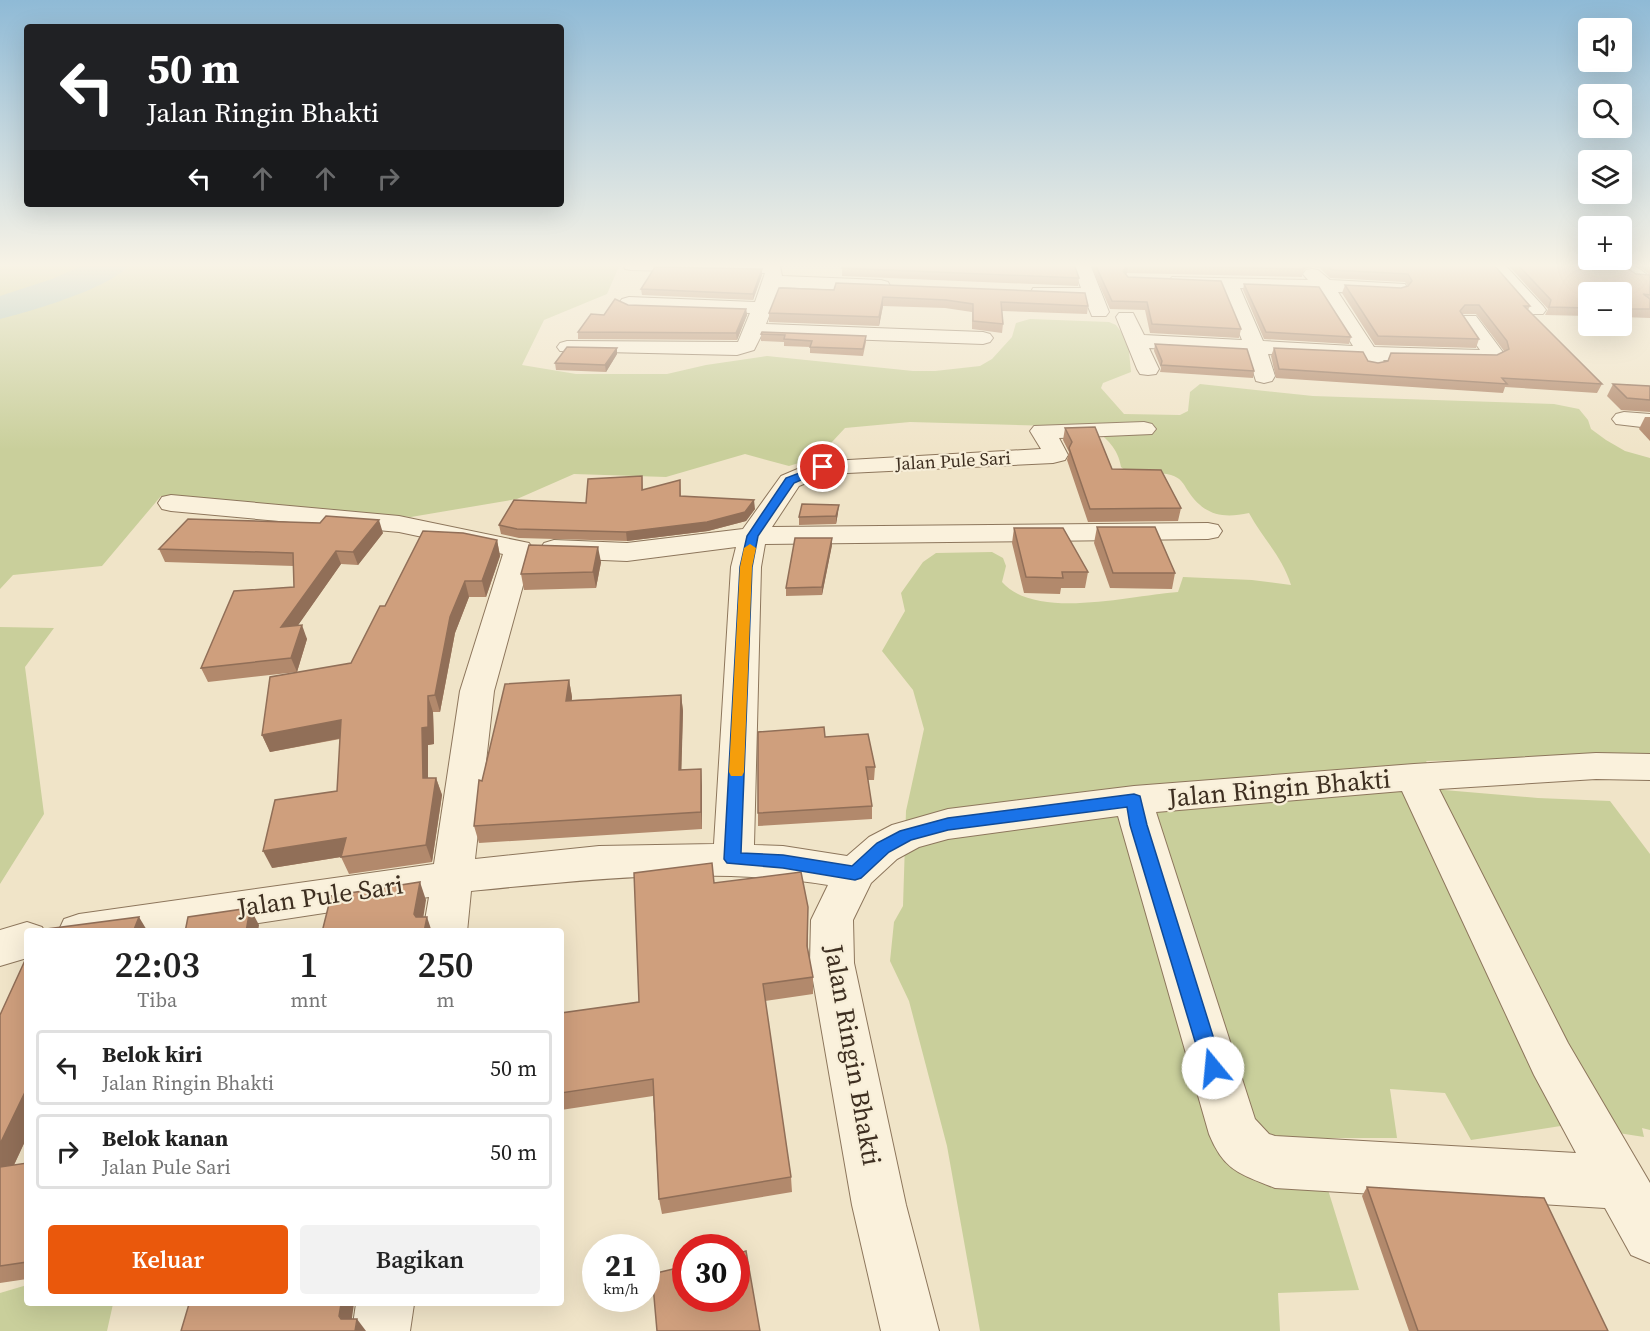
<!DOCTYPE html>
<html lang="id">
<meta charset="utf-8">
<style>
body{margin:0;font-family:"Source Serif 4",serif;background:#f2f2f2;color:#222;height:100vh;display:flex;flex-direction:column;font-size:22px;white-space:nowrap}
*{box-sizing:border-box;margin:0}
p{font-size:20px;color:#767676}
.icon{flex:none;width:33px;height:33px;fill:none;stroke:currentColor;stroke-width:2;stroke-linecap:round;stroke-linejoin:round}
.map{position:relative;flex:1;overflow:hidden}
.details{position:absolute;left:24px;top:928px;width:540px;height:378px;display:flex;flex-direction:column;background:#fff;border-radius:6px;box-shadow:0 6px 24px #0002}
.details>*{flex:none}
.top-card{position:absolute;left:24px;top:24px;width:540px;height:183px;border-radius:6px;box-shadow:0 6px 24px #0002;background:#202124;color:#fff;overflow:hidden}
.tools{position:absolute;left:1578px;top:18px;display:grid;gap:12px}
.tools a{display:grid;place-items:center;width:54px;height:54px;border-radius:6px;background:#fff;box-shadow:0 6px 24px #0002;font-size:30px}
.speed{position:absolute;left:582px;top:1234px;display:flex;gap:12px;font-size:30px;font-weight:700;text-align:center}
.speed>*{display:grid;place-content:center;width:78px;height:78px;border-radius:50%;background:#fff;box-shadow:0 6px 24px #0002;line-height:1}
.speed small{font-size:15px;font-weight:400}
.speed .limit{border:9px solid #d22;background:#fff;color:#111}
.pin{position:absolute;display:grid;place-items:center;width:51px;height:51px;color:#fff;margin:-26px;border:3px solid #fff;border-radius:50%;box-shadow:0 2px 6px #0007}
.me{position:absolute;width:66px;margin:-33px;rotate:343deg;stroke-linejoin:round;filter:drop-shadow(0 0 4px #0008)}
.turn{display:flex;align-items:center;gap:21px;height:126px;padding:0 24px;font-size:27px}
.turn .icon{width:78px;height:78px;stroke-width:2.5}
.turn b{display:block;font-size:42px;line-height:51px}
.lanes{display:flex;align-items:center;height:57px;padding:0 24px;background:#0003;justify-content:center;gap:30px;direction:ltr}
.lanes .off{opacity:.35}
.eta{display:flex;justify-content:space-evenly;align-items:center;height:102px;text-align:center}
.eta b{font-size:36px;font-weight:600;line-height:42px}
.button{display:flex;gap:12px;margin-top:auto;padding:12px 24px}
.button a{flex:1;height:69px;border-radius:6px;background:#ea580c;color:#fff;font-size:24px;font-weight:600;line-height:69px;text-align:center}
.button a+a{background:#f2f2f2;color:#222}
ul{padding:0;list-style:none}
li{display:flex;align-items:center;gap:18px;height:75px;margin:0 12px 9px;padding:0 12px;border:3px solid #e0e0e0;border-radius:6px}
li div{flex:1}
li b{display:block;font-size:22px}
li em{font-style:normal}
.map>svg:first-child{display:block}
.green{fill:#c9cf9b}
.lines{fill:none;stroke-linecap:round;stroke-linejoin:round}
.river{fill:#a9c4bc;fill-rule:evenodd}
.minor-casing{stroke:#8d765c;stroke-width:2}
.minor{fill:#faf1dc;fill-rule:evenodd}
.wall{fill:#b2896c}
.shaded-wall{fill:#916f58}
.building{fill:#cf9f7d;stroke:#916f58;stroke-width:1.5}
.route{fill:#1a73e8;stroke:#114b97;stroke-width:1.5}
.slow{fill:#f59e0b}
.labels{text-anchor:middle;stroke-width:4.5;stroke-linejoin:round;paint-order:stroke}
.far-street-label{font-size:18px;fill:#3d2e20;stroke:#f7eed8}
.near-street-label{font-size:26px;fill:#3d2e20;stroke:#f7eed8}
</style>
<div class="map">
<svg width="1650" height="1331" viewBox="0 0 1650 1331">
<rect width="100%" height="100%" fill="#f0e4c8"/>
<g class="green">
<path d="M0,264h620l-13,30 -63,26 -22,45 54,9h91l39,-9 61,-9 146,15h22l45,-5 12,-7 20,-22 4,-14 14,-4 79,3 7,3 12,16 3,31 -28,11 -2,5 23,26 56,1 8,-4 2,-19 10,-8 113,12 241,8 25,5 9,11 3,9 15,11 19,11 25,7v299l-224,4 18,29 94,8 72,3 40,53v276l-8,-2 2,9 -77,-12 -96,15 -26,-47 -55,-4 7,49h-85l47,152 -81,3 2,38h-300l-33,-185 -38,-145 -19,-40 4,-39 9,-16 3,-95 18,-82 -11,-39 -31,-39 23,-40 -4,-18 22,-31 13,-9 56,-1 11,6 3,8 -4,16c34,39 130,13 176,10l5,-15 69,3 39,5c-9,-29 -28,-46 -42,-72 -27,6 -45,2 -61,-22 -5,-8 -7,-13 -17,-16 -17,-5 -35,5 -50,-8 -3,-19 -14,-28 -29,-40l-182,-5 -65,6 -27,29 -29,9 -44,-12 -79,23 -92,-3 -57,25 -106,18 -250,-21 -59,70 -89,9 -13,14z"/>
<path d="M0,627l54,1 -29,39 19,147 -44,70z"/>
<path d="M27,1285v19h86l-6,27h-107v-38z"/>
</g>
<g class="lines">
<path class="river" d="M86,264h44c-16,23 -101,48 -130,55v-23l52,-17z"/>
<g class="minor-casing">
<g id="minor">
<path d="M623,264h148l9,2 2,10 99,4 7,2 2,4 -2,4 -7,2 -101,-5 -14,37 217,8 7,2 3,4 -3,4 -7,2 -222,-8 -7,14 -17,5 -177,-4 -3,-4 3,-4 7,-2 171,1 12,-29 -121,-4 -7,-2 -3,-4 3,-4 7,-2 126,5 10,-29 -134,-3 -6,-1z"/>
<path d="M1072,264h18l19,48 -3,4h-14l-7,-17 -45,-1 -7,-2 -2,-4 2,-4h48z"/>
<path d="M1487,264h17l39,42 3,4 -3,4h-14z"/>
<path d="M1613,264h20l17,13 -3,4c-12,3 -26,-7 -34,-17z"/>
<path d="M1312,269l6,1 12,10 75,4 2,4 -2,4 -7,2 -60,-2 36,55 106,3 -21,-30 3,-4h14l26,35 2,5 -4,4 -7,2 -110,-2 3,4 -3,5 -8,1 -8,-1 -6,-10 -93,-5 7,22 -3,5 -8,2 -8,-2 -9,-28 -98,-5 10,21 -3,5 -8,1 -8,-1 -3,-5 -21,-52 3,-4h14l11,22 98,5 -21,-52 -43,-2 -6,-1 -3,-4 3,-4 136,3 -5,-6 3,-4zM1240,288l79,3 34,55 -90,-5z"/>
<path d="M1624,412l26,2v14l-34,-4 -4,-5 4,-5z"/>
<path d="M1144,422l8,2 4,5 -4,5 -93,4 9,17 -3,5 -12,3 -226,11 -28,12 -27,41 436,-4 10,2 4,6 -4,6 -10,2 -443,5 -4,23 -7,278 29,1 64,10 22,-19 23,-12 56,-16 186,-23 280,-22 182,-11 54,1v26l-54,-1 -157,10 129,254 82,140v80l-19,-8 -26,-47 -330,-20c-35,-14 -51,-17 -66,-54l-91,-318 -170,23 -29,8 -22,12 -26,24 -18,37 1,43 52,242 33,126h-58l-29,-126 -42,-242 1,-43 17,-35c-118,-19 -238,-6 -357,6l-4,41h-44l6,-35 -229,35h-142l6,-13 15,-5 355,-50 26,-173 43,-137 -104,-22 -228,-21 -9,-2 -4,-6 4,-6 9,-2 228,21 130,27 4,6 -39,142 -19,168 124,-13 115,-2 17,-277 5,-20 -109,14 -73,-3 -10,-3 -4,-6 4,-6 10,-3 73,3 116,-14 38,-53 33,-14 227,-13 -11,-18 4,-5zM1402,791l132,284 42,78 -301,-17 -6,-2 -14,-15 -99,-307z"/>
<path d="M27,922l15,5 3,5h-18v26l-27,8v-36z"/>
<path d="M356,1304h58l-4,27h-58z"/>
</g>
</g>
<use href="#minor" class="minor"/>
</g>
<g class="wall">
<path d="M1090,264h403l37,42 -2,4 74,74 -5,9 -92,-6 -2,6 -227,-15 -5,-22 3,-8 104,15 119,-8 7,-4 -28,-37h-14l17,25 -3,9 -101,-3 -33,-52 3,-8 56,3 7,-2 -3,-4 -75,-4 -10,-10 -8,-1 -8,2 -2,8 -175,-4 -1,1 2,3 113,52 -2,9 -89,-5 -5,-23 -35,-1z"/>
<path d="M1507,264h114l15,10 14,1v43l-28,-1v-25h-34v24l-43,-1 3,-6z"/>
<path d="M1636,264h14v11z"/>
<path d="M842,268l237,10 -1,8 -236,-10z"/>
<path d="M762,269v6l-9,25 -111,-5 -1,-6z"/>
<path d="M1244,284l107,53 -2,7 -85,-5 -21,-49z"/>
<path d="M834,290l254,16 -1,8 -85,-3 1,13 -1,9 -30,-4v-17l-27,-4 -62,-2 -4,20 -110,-4v-9z"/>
<path d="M746,309l1,6 -10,25 -159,-1v-7l26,-17z"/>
<path d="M761,334l105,2v6l-3,14 -53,-3v-6l-26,-1v-4l-23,-1z"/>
<path d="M1155,344l99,27 -1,7 -93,-6 1,-4 -7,-17z"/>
<path d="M617,354l-11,18 -50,-2 -1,-7z"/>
<path d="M1613,384l37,2v26l-29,-2 -14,-14z"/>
<path d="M1645,417h5v24l-11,-12z"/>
<path d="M1065,428l47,41 69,39 -3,13 -90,1 -21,-62 2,-8 -6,-12z"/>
<path d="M642,476l1,14 37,-10 1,16 74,13 -9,12 -38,10 -81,10 -108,-3 -18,-4 -2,-9 87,-22z"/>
<path d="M838,513l-2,11 -37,1v-8z"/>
<path d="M1097,527l78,46 -3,16 -62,-1 -16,-45z"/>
<path d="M1014,528l74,44 -3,16h-24l-1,6 -36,-1 -12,-50z"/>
<path d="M383,533l-25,32 -17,-1 -43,61 9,14 -10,33 -89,10 -7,-14 93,-81v-21l-129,-4 -6,-13z"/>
<path d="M497,540l3,16 -14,41h-17l-14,36 -15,79h-7l1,32 -6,1v33h8l6,17 -10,67 -83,12 -8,-17 -69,11 65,-77 3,-52 -70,13 -8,-17 89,-72z"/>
<path d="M832,545l-10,50 -36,1v-8z"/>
<path d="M601,562l-5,26 -72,2 -3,-16z"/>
<path d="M569,680l3,17v3l109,-5 2,16 -2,59 21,16v43l-223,14 -5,-17 8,-45z"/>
<path d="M825,737l50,30 -1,13h-6l4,26v13l-114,7v-13z"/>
<path d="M714,883l94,24v43l5,27v17l-48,7 26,176 1,15 -130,22 -3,-15 -6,-103 -92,14v-97l78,-11z"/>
<path d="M27,956v181l-13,28 13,-2v116l-27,4v-268z"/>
<path d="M1367,1187l241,144h-199l-47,-135z"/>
</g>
<g class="shaded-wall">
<path d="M1305,264h8l-1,3 -8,2 -1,-3z"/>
<path d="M1128,265l-1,8 -5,6 1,-8z"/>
<path d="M762,269v6l-9,25v-6z"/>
<path d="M883,297v9l-4,20v-9z"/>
<path d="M746,309l1,6 -10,25 -1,-7z"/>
<path d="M617,348v6l-11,18 -1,-7z"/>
<path d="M754,500l1,9 -9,12 -38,10 -81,10 -1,-9z"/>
<path d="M839,505l-1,8 -2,11v-8z"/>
<path d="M379,520l4,13 -25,32 -5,-13z"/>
<path d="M832,538v7l-10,50v-8z"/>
<path d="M497,540l3,16 -14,41 -4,-16z"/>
<path d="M598,547l3,15 -5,26 -3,-16z"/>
<path d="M336,551l5,13 -54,77 -6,-14z"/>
<path d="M465,581l4,16 -14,36 -15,79 -5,-17 15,-78z"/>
<path d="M302,625l5,14 -10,33 -6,-14z"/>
<path d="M569,680l3,17 -3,20 -3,-16z"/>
<path d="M681,695l2,16 -2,76 -2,-17z"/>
<path d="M428,696l5,16 1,32 -6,1v50l-5,-17 -1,-50z"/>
<path d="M341,720l6,17 -77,15 -8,-17z"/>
<path d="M701,769l1,17v43l-1,-17z"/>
<path d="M436,778l6,17 -10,67 -6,-17z"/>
<path d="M346,838l7,17 -81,13 -9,-17z"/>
<path d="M420,882l6,18 -5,32 -7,-18z"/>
<path d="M250,908l9,17 -1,7h-12z"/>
<path d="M139,917l9,15h-15z"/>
<path d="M427,917l5,15h-8z"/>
<path d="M27,1088v49l-22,47 -5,-5v-35z"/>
<path d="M341,1304h13l-4,27 -11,-15z"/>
<path d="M357,1319l9,12h-11z"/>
</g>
<g class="building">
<path d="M843,264h231l5,14 -237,-10z"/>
<path d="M1095,264h210l-2,2 1,3 -176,-4 -5,6 5,6 93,4 20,48 -89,-5 -5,-22 -35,-1z"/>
<path d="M1325,264h168l37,42h-6l78,78 -100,-6 5,6 -228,-15 -5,-21 89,4 5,9 10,2 10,-2 3,-8 106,2 12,-6 -2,-8 -28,-36h-14l-5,6 19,28 -101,-3 -33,-51 56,3 7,-2 4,-5 -4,-7 -76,-4z"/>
<path d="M1517,264h104l15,10 14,1v20l-7,-1 7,5v10h-28v-17h-34v16l-39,-1 2,-7z"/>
<path d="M655,267l107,2 -9,25 -112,-5z"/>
<path d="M836,283l249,10 3,13 -87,-4 2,22 -30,-3v-17l-27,-4 -63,-3 -4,20 -110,-4 10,-25 55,2z"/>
<path d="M1244,284l75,3 32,50 -85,-5z"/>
<path d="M615,299l13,6 118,4 -10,24 -158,-1 13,-18 13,1z"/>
<path d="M762,332l104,4 -3,13 -53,-2 2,-6 -28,-2 1,-4 -24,-1z"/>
<path d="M1155,344l92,5 7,22 -93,-6 1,-4z"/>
<path d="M567,347l50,1 -12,17 -50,-2z"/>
<path d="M1613,384l37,2v14l-23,-2z"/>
<path d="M1095,427l17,42 49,1 20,38 -91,1 -21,-61 3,-6 -7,-14z"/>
<path d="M642,476v14l38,-10v16l74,4 -9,12 -38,10 -81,10 -109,-3 -18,-4 15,-25 72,3 2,-24z"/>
<path d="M802,504l37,1 -3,11 -37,1z"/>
<path d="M326,516l53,4 -26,32 -17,-1 -55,76 21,-2 -11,33 -90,10 33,-77 60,-4 -1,-34 -134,-4 29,-30 132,4z"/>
<path d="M1097,527h58l20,46h-62z"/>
<path d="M1014,528h49l25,44h-26l1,6 -37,-1z"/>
<path d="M423,531l40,2 34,7 -15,41h-17l-15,36 -15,78 -7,1v31l-6,1 1,50h13l-10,67 -85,12 5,-19 -83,13 12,-51 62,-9 4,-71 -79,15 8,-58 81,-14 29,-57h5z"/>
<path d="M795,538h37l-10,49 -36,1z"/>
<path d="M529,545l69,2 -5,25 -72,2z"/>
<path d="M569,680l-3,21 115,-6 -2,75 22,-1v43l-227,14 5,-46 3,1 23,-97z"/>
<path d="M824,727l1,10 43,-3 7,33h-9l6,39 -114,7v-81z"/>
<path d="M712,863l2,20 87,-11 7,35 -1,39 6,31 -50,7 28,193 -132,22 -6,-120 -92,14v-80l78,-11 -5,-129z"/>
<path d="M420,882l-6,32 2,3h11l-3,15h-102l9,-36z"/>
<path d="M250,908l-4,24h-61l3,-15z"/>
<path d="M139,917l-6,15h-95l1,-2z"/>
<path d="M27,956v132l-27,56v-129z"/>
<path d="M27,1163v99l-27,4v-99z"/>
<path d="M1367,1187l177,11 64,133h-190z"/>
<path d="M746,1251l14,80h-103l-5,-57 34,-8v33h50v-45z"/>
<path d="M189,1304h152l-2,12 2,3h16l-2,12h-174z"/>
</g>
<linearGradient id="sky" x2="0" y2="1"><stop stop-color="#8fbad6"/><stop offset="0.59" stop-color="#f8f3e6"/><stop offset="1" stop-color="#f8f3e6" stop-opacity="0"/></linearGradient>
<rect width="1650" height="450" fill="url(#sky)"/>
<path class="route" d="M823,464l3,1v4l-32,14 -36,53 -6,31 -11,286 42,2 69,11 25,-23 23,-12 48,-13 186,-24 6,2 7,29 76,243 -3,6 -7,3 -7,-3 -3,-6 -73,-243 -3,-18 -179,23 -37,10 -22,12 -28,26 -6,2 -72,-12 -56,-5 -3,-4 16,-292 7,-31 39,-58z"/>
<path class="slow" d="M750,544l6,4 -4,19 -8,205 -2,4h-11l-2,-4 11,-205 4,-19z"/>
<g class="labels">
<g class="far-street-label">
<text transform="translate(953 461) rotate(-3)" y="6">Jalan Pule Sari</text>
</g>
<g class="near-street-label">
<text transform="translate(1279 788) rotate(-5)" y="9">Jalan Ringin Bhakti</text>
<text transform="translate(320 896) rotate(-8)" y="9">Jalan Pule Sari</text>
<text transform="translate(853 1055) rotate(80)" y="9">Jalan Ringin Bhakti</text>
</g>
</g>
</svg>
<div class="tools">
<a><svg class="icon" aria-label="sound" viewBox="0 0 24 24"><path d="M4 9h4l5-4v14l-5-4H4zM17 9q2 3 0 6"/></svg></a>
<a><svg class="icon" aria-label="search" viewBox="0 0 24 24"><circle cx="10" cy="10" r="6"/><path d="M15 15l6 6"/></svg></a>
<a><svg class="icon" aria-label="layers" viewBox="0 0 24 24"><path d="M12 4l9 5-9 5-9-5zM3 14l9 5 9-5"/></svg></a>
<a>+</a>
<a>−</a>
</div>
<div class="speed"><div>21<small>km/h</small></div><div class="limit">30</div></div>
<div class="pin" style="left:823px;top:467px;background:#d93025"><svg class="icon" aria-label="arrive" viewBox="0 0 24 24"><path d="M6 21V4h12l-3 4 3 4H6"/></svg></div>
<svg class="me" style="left:1213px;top:1068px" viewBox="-20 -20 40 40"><circle r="19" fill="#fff"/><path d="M0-13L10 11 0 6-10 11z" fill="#1a73e8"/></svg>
<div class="top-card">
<div class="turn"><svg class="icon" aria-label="left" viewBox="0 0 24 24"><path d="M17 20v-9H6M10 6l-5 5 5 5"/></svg><div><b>50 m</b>Jalan Ringin Bhakti</div></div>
<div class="lanes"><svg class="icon" aria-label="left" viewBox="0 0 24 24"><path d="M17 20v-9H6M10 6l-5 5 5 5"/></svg><svg class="icon off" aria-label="ahead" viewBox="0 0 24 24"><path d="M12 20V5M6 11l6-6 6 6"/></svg><svg class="icon off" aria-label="ahead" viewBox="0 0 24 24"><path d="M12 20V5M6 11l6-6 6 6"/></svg><svg class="icon off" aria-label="right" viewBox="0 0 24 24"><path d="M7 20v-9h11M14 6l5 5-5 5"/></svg></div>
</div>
<section class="details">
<div class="eta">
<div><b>22:03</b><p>Tiba</p></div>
<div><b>1</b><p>mnt</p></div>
<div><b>250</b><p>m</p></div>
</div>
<ul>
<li><svg class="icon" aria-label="left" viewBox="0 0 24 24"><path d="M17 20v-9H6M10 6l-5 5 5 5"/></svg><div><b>Belok kiri</b><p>Jalan Ringin Bhakti</p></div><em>50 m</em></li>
<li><svg class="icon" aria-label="right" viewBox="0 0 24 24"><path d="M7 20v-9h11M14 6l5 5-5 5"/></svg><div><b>Belok kanan</b><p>Jalan Pule Sari</p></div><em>50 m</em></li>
</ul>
<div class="button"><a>Keluar</a><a>Bagikan</a></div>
</section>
</div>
